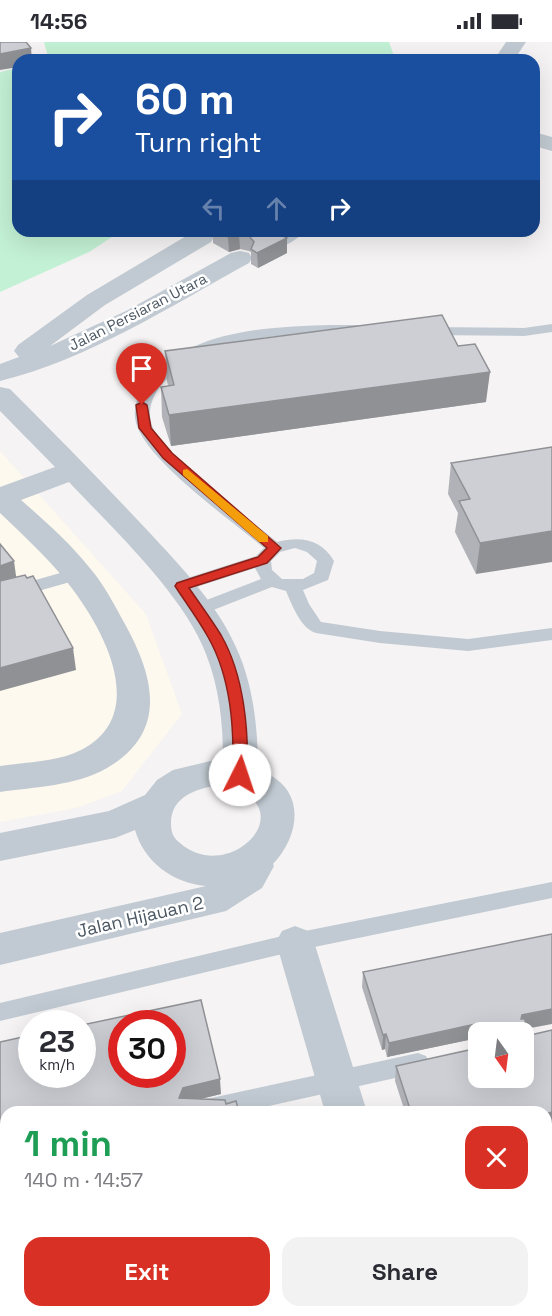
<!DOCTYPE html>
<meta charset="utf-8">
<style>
body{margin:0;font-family:"Space Grotesk",sans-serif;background:#f2f2f3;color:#2b2b33;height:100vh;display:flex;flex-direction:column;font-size:22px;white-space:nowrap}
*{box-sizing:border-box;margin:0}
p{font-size:20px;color:#7c7c81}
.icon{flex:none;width:33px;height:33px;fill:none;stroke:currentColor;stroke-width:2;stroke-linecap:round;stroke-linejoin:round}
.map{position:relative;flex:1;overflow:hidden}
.panel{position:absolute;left:0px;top:1064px;width:552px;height:212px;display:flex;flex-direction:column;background:#fff;border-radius:18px 18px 0 0;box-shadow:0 6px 24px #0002}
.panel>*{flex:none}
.banner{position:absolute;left:12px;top:12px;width:528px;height:183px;border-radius:18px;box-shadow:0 6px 24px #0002;background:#1a4fa0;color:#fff;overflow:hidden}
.needle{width:39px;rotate:166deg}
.fabs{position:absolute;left:468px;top:980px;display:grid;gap:12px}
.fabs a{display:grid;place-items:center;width:66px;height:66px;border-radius:12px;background:#fff;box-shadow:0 6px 24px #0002;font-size:30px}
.speed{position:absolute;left:18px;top:968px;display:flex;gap:12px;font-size:30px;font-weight:700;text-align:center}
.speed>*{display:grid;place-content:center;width:78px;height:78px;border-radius:50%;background:#fff;box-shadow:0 6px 24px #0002;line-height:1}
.speed small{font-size:15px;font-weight:400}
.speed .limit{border:9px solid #d22;background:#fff;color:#111}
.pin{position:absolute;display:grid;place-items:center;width:51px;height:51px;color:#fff;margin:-62px -26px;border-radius:50% 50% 50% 0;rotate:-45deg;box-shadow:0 0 6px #0007}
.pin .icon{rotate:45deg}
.me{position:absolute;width:66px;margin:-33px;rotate:4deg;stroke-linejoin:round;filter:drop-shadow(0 0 4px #0008)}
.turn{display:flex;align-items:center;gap:21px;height:126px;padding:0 24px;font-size:27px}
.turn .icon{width:78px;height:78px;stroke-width:2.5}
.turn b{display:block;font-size:42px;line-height:51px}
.lanes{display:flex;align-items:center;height:57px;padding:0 24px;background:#0003;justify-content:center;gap:30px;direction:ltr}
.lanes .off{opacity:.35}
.round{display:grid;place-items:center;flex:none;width:63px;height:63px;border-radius:18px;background:#f2f2f3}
.headline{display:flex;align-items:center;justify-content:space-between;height:102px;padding:0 24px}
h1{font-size:36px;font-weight:700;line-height:45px;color:#1e9e55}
.primary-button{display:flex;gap:12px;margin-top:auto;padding:12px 24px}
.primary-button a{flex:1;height:69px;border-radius:18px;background:#d93025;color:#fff;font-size:24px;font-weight:700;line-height:69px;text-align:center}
.primary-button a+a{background:#f2f2f3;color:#2b2b33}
.status{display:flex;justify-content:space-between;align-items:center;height:42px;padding:0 30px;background:#fff;direction:ltr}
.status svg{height:16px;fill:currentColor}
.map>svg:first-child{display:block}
.commercial{fill:#fdf9ef}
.green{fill:#c3f1d5}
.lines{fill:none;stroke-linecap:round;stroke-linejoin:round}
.service{fill:#c1cad2;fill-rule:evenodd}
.minor{fill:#c1cad2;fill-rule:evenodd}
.wall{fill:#b0b2b7}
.shaded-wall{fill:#909195}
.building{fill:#cdcfd5;stroke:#909195;stroke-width:1.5;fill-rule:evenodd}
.route{fill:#d93025;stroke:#8d1f18;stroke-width:1.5}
.slow{fill:#f59e0b}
.labels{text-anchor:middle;stroke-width:5;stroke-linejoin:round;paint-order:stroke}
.far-street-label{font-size:15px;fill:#4a5661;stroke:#fff}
.street-label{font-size:18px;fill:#4a5661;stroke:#fff}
</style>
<div class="status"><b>14:56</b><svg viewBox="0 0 49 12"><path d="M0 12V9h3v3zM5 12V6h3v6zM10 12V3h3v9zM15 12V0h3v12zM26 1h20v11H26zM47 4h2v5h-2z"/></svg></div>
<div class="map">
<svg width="552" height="1274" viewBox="0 0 552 1274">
<rect width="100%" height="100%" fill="#f5f3f3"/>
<path class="commercial" d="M0,409l146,163 36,100 -60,77 -46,17 -76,14z"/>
<g class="green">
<path d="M44,0h345l6,17 -346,1z"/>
<path d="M18,26v163h103l-32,21 -89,40v-220z"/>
</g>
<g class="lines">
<g class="service">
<path d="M552,282v8l-28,4 -98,-1 -7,-4 7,-4 98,1z"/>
<path d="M331,283h26l7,4 -7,4c-66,1 -138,-1 -190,46 -13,12 -22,31 -14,49 15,32 94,89 124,114 24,-6 44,-3 57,19l-6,19 -25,10 6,14 12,18 59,9 88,8 84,-11v12l-84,11 -88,-8 -64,-10c-15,-4 -24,-28 -30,-42l-14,-4 -69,27h-12l-3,-4 3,-4 70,-27 -6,-11 -74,24 -6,-2 -3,-4 3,-4 81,-26 8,-8c-33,-28 -113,-84 -127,-122 -5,-14 -1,-28 7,-39 39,-58 125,-60 187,-62zM295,506l12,4 10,9 -3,12 -11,6h-21l-10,-9 -1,-9 9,-9z"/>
<path d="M78,526l8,6 -2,4 -84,24v-12z"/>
<path d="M552,840v16l-257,53 -295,70v-18l295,-70z"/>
<path d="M418,1011l8,3 3,7 -3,7 -8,3 -176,39h-60l3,-7 8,-3z"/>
</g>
<g class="minor">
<path d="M506,0h20l-12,18h-20z"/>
<path d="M534,90l18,5v14l-18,-5z"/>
<path d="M207,189l7,6 -3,5 -106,63 -55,41 76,-35 105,-58 9,-2 9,2 3,5 -3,5c-80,44 -160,96 -249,118v-17l19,-7 -5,-6 4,-6 69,-50 106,-63z"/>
<path d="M273,189h31c-8,12 -30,21 -45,17l-3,-5 3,-5z"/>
<path d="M0,345l10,2c47,47 92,93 137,141 35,38 72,75 92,124 15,36 19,77 19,116 47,15 45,62 15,94l1,2 -12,22 -36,23 -226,54v-32l206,-47c-33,-3 -62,-24 -71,-56l-20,8 -115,23v-28l109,-22 36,-16 12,-15 16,-10 50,-12c0,-36 -4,-71 -17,-104 -22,-59 -93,-125 -137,-172l-48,18c24,21 48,42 68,67 13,15 23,33 32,50 31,54 51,113 -14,151 -31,18 -73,19 -107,24v-26c25,-4 58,-4 81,-16 70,-36 22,-123 -14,-168 -20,-25 -44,-47 -67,-69v-26l55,-20 -55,-56zM220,743c7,2 15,4 22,7 52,26 -16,91 -62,51 -7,-5 -9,-11 -9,-20 0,-27 27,-35 49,-38z"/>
<path d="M295,884l13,5 6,11 53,170h-42l-49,-170 6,-11z"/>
<path d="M552,1137v40l-6,2v-40z"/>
<path d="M46,1269h64l-2,5h-64z"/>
<path d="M391,1269h46l2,5h-46z"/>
</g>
</g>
<g class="wall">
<path d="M210,189h47v2l2,2 28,3v15l-29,15 -7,-4v-12l-2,-1 -9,-2 -11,3 -16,-9v-10z"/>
<path d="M458,304l28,56 -315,44 -9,-29 -1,-30 7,-1 -1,-5 -2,-30z"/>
<path d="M552,405l-76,127 -21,-42 3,-19 -10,-19 3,-31z"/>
<path d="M363,930l162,57 1,7 26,-6v96l-6,1v-15h-141l-10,-31 1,-15 82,-18 46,-16h-46v7v-1l-91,19 -2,-8 -3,1 -20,-63z"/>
<path d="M0,1000l221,52 -21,5 -200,142 4,-101h-4z"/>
<path d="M479,1269h67l6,5h-71z"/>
</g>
<g class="shaded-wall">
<path d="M31,6l1,12h-14v7l-18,3v-16z"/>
<path d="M239,192l1,15 -11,3 -1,-15z"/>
<path d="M287,196v15l-29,15 -1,-15z"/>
<path d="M490,330l-4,30 -315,44 -2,-31z"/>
<path d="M552,489v31l-76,12 4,-31z"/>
<path d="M14,519l3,22 -17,5v-22z"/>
<path d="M73,606l3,22 -76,21v-23z"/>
<path d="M552,967v15l-32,6 2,-15z"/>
<path d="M480,981l-2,15 -91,19 2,-14z"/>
<path d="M386,992l-1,15 -3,1 1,-15z"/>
<path d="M220,1037l1,15 -37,9 -5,-5 4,-10z"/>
<path d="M552,1070v14l-6,1v-13z"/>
<path d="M6,1183v15l-6,1v-14z"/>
</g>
<g class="building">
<path d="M0,0h26l5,6 -31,6z"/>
<path d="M218,189h37l4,4 21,-1 7,4 -30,15 -6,-4 3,-7 -5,-6 -10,-2 -11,3z"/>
<path d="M442,273l16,31 17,-2 15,28 -321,43 -8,-28 13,-2 -9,-34z"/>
<path d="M552,405v84l-72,12 -21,-42 11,-2 -19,-36z"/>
<path d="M0,502l14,17 -14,5z"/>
<path d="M25,533l2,3 6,-2 40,72 -73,20v-87z"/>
<path d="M552,892v75l-30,6 -1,4h4l1,17 26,-6v82l-6,2v-2h-135l-15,-46 82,-18v29h46v-45h-42l1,-7 -3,-2 -91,20 -3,-9 -3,1 -20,-63z"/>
<path d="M201,958l19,79 -37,9 -4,10 46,2 1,4 10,-3 3,11h-233v113l-6,2v-77h4l1,-23 -5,-1v-84l32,-7v39h50v-49zM122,981h50v51h-50z"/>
<path d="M552,1239v35h-64l-1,-5h59v-29z"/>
</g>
<path class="route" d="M142,360l5,3 4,23 21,25 109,95 -14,15 -78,25c11,16 22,31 32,47 23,40 28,95 26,140l-7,6 -8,-6c3,-44 -1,-98 -24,-138 -10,-18 -22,-34 -33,-51l2,-3 81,-26 9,-9 -104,-90 -24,-30 -3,-23z"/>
<path class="slow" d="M187,427l81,67v6h-9l-76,-67v-5z"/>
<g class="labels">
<g class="far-street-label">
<text transform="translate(138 270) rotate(-27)" y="5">Jalan Persiaran Utara</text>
</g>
<g class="street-label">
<text transform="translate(140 875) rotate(-13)" y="6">Jalan Hijauan 2</text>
</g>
</g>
</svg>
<div class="fabs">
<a><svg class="needle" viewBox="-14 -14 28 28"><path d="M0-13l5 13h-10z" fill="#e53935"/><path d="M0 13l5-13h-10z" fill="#7c7c81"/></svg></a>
</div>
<div class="speed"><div>23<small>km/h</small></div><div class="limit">30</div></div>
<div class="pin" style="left:142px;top:363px;background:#d93025"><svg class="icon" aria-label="arrive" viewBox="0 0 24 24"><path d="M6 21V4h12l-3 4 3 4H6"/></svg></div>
<svg class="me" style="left:240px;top:733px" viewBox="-20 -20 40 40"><circle r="19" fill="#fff"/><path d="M0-13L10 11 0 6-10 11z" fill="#d93025"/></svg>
<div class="banner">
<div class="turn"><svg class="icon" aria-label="right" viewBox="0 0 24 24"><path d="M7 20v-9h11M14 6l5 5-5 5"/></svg><div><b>60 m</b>Turn right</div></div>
<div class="lanes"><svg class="icon off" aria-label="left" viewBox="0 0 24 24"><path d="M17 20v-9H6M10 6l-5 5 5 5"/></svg><svg class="icon off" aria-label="ahead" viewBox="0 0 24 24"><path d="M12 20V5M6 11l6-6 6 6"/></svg><svg class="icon" aria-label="right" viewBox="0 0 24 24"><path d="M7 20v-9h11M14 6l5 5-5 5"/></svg></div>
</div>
<section class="panel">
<div class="headline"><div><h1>1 min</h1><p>140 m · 14:57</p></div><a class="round" style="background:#d93025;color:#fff"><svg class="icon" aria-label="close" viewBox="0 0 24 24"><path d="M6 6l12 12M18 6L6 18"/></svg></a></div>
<div class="primary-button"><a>Exit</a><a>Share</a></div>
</section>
</div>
